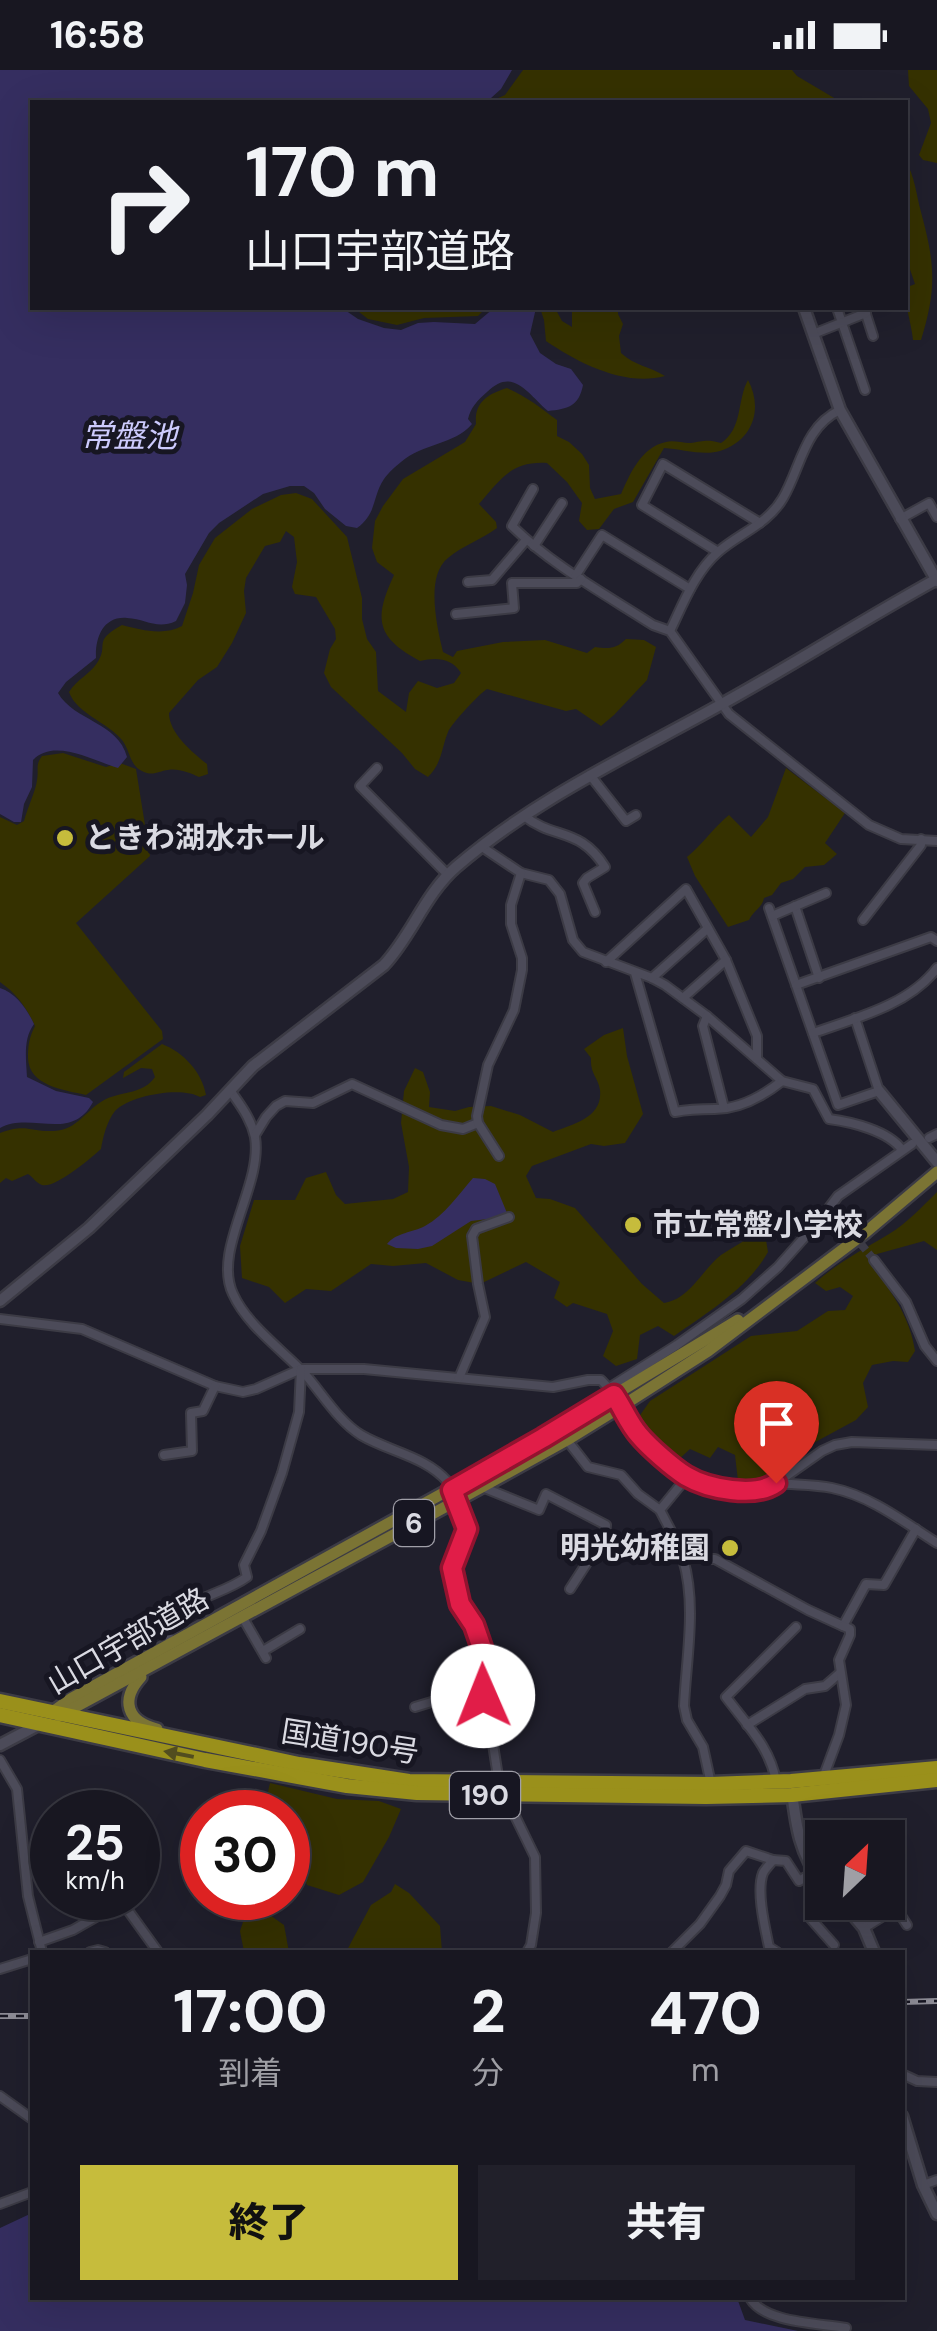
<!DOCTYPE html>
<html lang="ja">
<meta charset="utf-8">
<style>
body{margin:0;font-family:"DM Sans","Noto Sans JP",sans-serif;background:#21202a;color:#f1f3f6;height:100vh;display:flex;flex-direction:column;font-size:38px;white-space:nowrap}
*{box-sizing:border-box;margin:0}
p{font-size:32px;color:#9f9fa5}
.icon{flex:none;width:55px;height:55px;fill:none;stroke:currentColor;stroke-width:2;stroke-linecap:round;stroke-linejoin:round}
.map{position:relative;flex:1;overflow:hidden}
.panel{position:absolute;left:30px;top:1880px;width:875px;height:350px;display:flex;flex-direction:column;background:#181721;border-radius:0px;box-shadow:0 10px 40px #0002,0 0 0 2px #36363f}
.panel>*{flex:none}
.hud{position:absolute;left:30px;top:30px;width:878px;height:210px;border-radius:0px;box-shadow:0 10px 40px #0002,0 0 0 2px #36363f;background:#181721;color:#f1f3f6;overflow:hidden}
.needle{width:65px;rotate:25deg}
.tools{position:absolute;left:805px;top:1750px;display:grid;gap:20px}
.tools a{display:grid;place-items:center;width:100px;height:100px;border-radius:0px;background:#181721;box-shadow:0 10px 40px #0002,0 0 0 2px #36363f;font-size:50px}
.speed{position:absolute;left:30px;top:1720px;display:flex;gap:20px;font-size:50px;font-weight:700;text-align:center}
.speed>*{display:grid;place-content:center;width:130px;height:130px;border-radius:50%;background:#181721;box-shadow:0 10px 40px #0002,0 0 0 2px #36363f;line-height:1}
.speed small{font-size:25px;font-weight:400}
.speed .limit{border:15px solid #d22;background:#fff;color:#111}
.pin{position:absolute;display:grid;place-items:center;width:85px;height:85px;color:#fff;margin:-102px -42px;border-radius:50% 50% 50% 0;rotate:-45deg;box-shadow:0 0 10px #0007}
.pin .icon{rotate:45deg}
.me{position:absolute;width:110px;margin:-55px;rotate:359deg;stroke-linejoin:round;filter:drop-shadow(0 0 8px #0008)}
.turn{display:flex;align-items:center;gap:35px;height:210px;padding:0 50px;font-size:45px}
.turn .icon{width:130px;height:130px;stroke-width:2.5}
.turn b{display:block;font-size:70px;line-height:85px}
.eta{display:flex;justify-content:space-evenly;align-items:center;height:170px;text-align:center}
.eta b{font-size:60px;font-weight:800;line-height:70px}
.primary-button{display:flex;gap:20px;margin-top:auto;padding:20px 50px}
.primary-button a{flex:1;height:115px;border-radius:0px;background:#c6bc3c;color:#111;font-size:40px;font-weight:800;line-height:115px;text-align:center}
.primary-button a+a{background:#21202a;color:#f1f3f6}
.status{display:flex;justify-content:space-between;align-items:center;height:70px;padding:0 50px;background:#181721;direction:ltr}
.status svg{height:28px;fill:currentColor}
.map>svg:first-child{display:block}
.green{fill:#353100}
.water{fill:#352e60}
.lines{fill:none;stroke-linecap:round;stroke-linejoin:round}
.street-tunnel{stroke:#3c3b47;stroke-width:8;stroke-dasharray:8 4;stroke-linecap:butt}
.street-casing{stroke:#3c3b45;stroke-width:12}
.secondary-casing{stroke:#3c3b45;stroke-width:15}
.primary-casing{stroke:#3c3b45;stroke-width:16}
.highway-casing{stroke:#3c3b45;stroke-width:19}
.street{stroke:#4c4b59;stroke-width:8}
.secondary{stroke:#4c4b59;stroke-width:10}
.primary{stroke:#7b7434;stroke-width:11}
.highway{stroke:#9a901b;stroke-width:14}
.rail-casing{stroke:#8e8d97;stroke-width:6}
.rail{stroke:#171622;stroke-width:2.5;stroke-dasharray:8;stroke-linecap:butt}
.oneway{fill:#524d1f}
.route-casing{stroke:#92132f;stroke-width:25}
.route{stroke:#e11d48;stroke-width:18}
.poi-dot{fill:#c6bc3c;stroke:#171622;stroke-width:4}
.labels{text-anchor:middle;stroke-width:10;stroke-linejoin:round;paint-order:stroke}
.shield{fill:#171622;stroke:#a09fa8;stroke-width:2.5}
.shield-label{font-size:28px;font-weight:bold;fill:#dadae2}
.poi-label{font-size:30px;font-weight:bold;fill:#dadae2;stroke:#171622;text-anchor:start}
.street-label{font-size:30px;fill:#dadae2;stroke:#171622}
.water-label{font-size:32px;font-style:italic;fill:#cdcbfd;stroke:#171622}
</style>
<div class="status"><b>16:58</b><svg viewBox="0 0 49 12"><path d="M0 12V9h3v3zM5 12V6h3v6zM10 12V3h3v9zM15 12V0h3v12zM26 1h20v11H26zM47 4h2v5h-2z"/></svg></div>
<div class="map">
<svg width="937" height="2261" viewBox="0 0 937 2261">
<rect width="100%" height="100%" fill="#201f2c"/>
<g class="green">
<path d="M523,0h269l5,6 44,26h-352l16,-7z"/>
<path d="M908,0h29v93l-14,-3 -4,-5 12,-32 -3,-14 -19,-23z"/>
<path d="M905,90c10,16 11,34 16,52 14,52 16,76 0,128h-8c-2,-19 -8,-33 -8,-52l10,-4 -10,-29z"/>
<path d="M354,238h132l-8,8 -54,2 -27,7 -29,-6z"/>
<path d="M540,238h15l7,13 10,6v-19h46v6l5,10 -4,12 2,17c14,13 28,13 44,23 -40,11 -87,-13 -119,-35l-2,-21z"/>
<path d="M748,310c15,28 6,60 -28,71 -16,5 -39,-2 -56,-3l-31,54 -19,7 -15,20 -12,1 -8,-9 3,-18 -15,-21 -20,-19c-36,-2 -46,16 -68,41l17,18 1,6c-15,11 -35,18 -49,30 -23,18 -11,69 -5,94l10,5 4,-6 46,-9 42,-2 42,13 8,-6c14,2 21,2 31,-8l18,1 12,7 -9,33 -33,35 -13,11 -25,-17 -10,2 -79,-22c-8,5 -35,34 -39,43 -7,18 -6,31 -20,45l-13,-8 -13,-16 -71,-66 -7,-14 6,-24 6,-10 -1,-10 -19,-32 -21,-3 -3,-7 5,-25 -3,-25 -8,-6 -6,11 -15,4 -19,32 -2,13 2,22 -14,30 -15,24 -19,13 -29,33c0,20 23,39 38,51l1,10 -9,3c-9,-4 -21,-9 -31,-7 -9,1 -14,6 -24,2 -15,-6 -13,-20 -22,-32 -15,-18 -45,-26 -53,-48 8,-13 20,-17 28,-29 13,-19 -6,-21 25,-38 19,5 42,11 60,1l11,-33 6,-28 16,-27 37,-29 29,-14 15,-2 16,6 35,38 15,61v21l5,20 9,13 2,39 28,21 3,-19 9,-12 19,7 17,-5 7,-10c-9,-15 -25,-16 -41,-12 -45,-24 -46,-43 -26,-86l-17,-13 -5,-14 3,-27 8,-15 20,-27 62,-37 11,-18c-2,-22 12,-30 31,-36 19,8 34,20 50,32v16l12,6 13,12 7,11 1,23 5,11 26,-5c9,-20 20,-47 45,-52 7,-2 16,1 24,1 14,-2 17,-4 31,0 22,-14 16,-44 27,-63z"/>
<path d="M63,683l43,14 14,-4 16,6 14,87 -74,67 86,108 1,8 -77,56c-22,-5 -57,-9 -58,-37 0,-13 1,-20 7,-32 -9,-19 -18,-32 -35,-44v-165l17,8 7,-4c3,-12 12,-31 13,-41 2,-11 -2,-15 5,-24z"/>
<path d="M786,698l59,45 -20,30 12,11 -13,11 -19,2 -12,12 -12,4 -9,12 -8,3c-2,10 -10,12 -15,22l-21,7 -33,-51 -8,-19c16,-13 26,-29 42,-42l22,22 17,-20z"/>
<path d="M623,958l4,28 16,58 -18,29 -21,3 -13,-2 -59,22 -6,10 10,22 14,1 25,9 67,76 22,19c26,-4 37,-32 57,-48 9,-6 20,-12 29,-18l16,3 2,12c-20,36 -61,61 -94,84l-16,-10 -18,9 -3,24 -21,7 -13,-10 10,-25 -6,-17 -34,-11 -6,4 -13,-9 6,-16 -34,-20 -46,22 -22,-4 -32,-17 -33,3 -22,-2 -40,27 -25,-2 -21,14 -16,-16 -27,-9 -2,-32 14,-46h41l11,-22 20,-6 10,23 9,9 48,-5 15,-7 1,-25 -8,-44 3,-32 11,-23 8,4 7,20 -1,15 26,4 14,-4 22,-1 29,9 33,17c20,-8 50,-14 47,-42 -2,-13 -10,-16 -9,-32l-7,-9 20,-14z"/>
<path d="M162,974c21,8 40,28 44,51l-6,2c-18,-11 -70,-2 -85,14 -8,10 -12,26 -14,38 -10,9 -46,40 -59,36 -6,-2 -9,-8 -14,-11l-16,7 -6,-3 -6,5v-50c26,-10 30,-1 54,-2 24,-1 32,-22 52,-32 18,-8 37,-5 49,-22l-3,-8 -11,-1 -18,10 1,-6z"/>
<path d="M937,1122v58l-13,-9 -47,13 -8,9c21,26 41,53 46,88l-7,11 -15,-1 -21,4 -9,18 5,24 -12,13 -48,26 -15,20 -26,15h-29l-3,-26 -17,-8 -8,11 -20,-9 -14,13 -30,-26 -8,-18 12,-17 101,-65 46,-5 31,-20 17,-1 8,-14 -13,-9 -14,4 -11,-8c23,-21 48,-33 74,-49 18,-11 33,-27 48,-42z"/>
<path d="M270,1713l67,16 42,2 22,8 -12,28 -26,45 -24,13 -32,-10 -19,-55v-18h-18l-5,-8z"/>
<path d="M395,1814l14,9 31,33 2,26h-96l25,-47 20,-13z"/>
<path d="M250,1831l34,24 5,27h-45l-4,-21z"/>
</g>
<g class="water">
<path d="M0,0h512l-11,19 -10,9c-21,2 -45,-2 -66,4h-393v206h310l16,11 26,9 17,2 17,-7 16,-1 41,2 19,-16h42l-6,26 10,19 16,11 15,5 12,16c-4,21 -15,24 -35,26 -20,-17 -35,-45 -61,-19 -10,9 -16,15 -19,27l4,5c-18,21 -49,19 -71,38 -5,4 -13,11 -17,17 -12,18 -7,35 -27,49l-11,-2 -21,-17 -11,-16 -10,-7h-14l-27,8 -44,29 -10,10 -24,41 2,11 -2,18 -9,18c-19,9 -30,-2 -49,-3 -24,-2 -32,20 -31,40l-30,24 -8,11c16,28 60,29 69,64l-9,11c-26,-8 -64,-30 -85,-8l-1,27 -8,17 -3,18h-7l-14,-8z"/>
<path d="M0,918c16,5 27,21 34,36 -11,15 -8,34 -7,53l29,14 33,7 4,4c-22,41 -62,9 -93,26z"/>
<path d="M473,1108l12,1 10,5 12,29 -3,4 -33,4 -39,25 -14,3 -22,-1 -9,-4c10,-12 25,-11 38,-18 20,-11 33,-31 48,-48z"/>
<path d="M32,2143v85h705l8,22 53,11h-798v-103z"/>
</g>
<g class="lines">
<path class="street-tunnel" d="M838,1146l36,44"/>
<g class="street-casing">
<g id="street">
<path d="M837,238l28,82"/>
<path d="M864,238l9,28"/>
<path d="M813,264l53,-21"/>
<path d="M533,419l-21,37c41,40 93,68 141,99l17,6 59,83 140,111 32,14 36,2"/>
<path d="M900,449l29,-16 8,14"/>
<path d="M534,476l28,-43"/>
<path d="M718,482l-76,-47 21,-41 97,59"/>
<path d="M576,505l26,-40 88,54"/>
<path d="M468,512l24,-2 34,-40"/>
<path d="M456,544l58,-6 -2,-25h65l4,-4"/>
<path d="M670,561c13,-27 25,-59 48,-79 22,-19 50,-28 65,-54 18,-31 21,-71 57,-88"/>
<path d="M377,698l-17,18 88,89"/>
<path d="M590,705l36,46 10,-6"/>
<path d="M524,746c31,24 56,11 81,51l-18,11 -4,5 12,29"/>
<path d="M482,777l39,26 28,7 11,14 13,46 10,12 69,26 13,7 42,31 75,65c-19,15 -42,28 -67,28 -14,0 -25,0 -40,3l-40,-139"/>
<path d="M795,836l24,72"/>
<path d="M769,838l69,197 41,-14 -24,-73"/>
<path d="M772,846l54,-23"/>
<path d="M863,850l58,-75v-6"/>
<path d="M606,892l80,-73 40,71 31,76v23"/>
<path d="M652,908l55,-49"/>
<path d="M796,915l135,-48 6,4"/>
<path d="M683,928l43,-38"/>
<path d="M707,946l-4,10 21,82"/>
<path d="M813,963c43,-15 96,-28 124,-65"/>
<path d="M782,1011l31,8 16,30c23,3 60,12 73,31"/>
<path d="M230,1020c10,15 21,28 25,47 8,48 -43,113 -22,157 14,31 48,55 71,79 18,20 34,48 57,62 29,17 64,21 87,47l19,47 -15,39 9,36 12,21 10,26 1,38 -2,31 10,18 7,45 36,74 1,56 -5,32 -4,7"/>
<path d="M255,1065l11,-18 10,-11 9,-5 28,2 39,-19 89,41 22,4 15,-6"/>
<path d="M929,1068l8,-4"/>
<path d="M499,1086l-21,-33 -1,-7 11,-51 26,-55 8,-40v-12l-11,-34v-19l10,-32"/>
<path d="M874,1190l32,42 19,44 12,15"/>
<path d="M0,1249l82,10 133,57 28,6 13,-3 45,-20h63l189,18 35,-7h13l14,15 24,40 48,42 28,10 41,4 12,-2 54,-38 13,-6 17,-3 85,3"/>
<path d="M459,1308l26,-61 -7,-33 -6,-48 4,-7 33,-12"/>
<path d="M609,1318l68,-43 65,-46 36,-32 41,-46 19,-25 74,-52"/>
<path d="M567,1370l21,27 33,8 17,19 22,16"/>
<path d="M164,1385l28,-4 -1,-38 12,-2 12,-25"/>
<path d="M687,1407l-27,33c8,16 18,32 23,49 14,46 3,101 1,147l3,14 16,27 8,37"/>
<path d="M777,1413c18,2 37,1 55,5 39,8 72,34 105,55"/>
<path d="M482,1417l57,23 7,-16 60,31 -1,10 -35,54"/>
<path d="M683,1489h32l93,51 35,16 23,-42 18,1 32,-56"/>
<path d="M243,1548l23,40"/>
<path d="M171,1573l-5,-15c17,-30 55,-32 81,-51l-3,-12 17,-34 21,-58 17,-61 2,-43"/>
<path d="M263,1581l37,-22"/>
<path d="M415,1637l69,-21"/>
<path d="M747,1655l58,-36 20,-3 15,-13"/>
<path d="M0,1690l17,29 11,107 14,56"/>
<path d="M823,1708l16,-43 7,-30 -7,-45 11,-25v-6l-7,-3"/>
<path d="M776,1712c-5,-34 -30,-58 -50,-85l70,-70"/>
<path d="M822,1830l-10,9 -1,10 23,26"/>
<path d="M864,1858l32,-20 11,17"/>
<path d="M39,1872l34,-12 49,-28 36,50"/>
<path d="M90,1882l8,-2 7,2"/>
<path d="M672,1882l28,-28 20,-28 6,-11 3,-14 17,-20 27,9"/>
<path d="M777,1882l-8,-5c-4,-19 -13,-56 -6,-74 2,-4 8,-10 10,-13l13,1 13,20 15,-9"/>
<path d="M0,1899l32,-10"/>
<path d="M902,2004l15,7 20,1"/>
<path d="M0,2026l32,23"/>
<path d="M923,2115l14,-5"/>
<path d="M0,2134l32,-12"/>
<path d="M750,2228c14,25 68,25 96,30"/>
</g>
</g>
<g class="secondary-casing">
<g id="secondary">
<path d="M804,238l36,102 97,171"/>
<path d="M879,1021l58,71"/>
<path d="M0,1231l89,-73 118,-113 46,-49 131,-101c28,-30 41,-71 72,-98 79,-68 174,-112 264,-162 73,-40 144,-86 217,-126"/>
<path d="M0,1675l38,-20"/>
<path d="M792,1722c4,33 8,64 30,89"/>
<path d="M842,1832l22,26 10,24"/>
<path d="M902,2046l21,69 14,29"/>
</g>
</g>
<g class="primary-casing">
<g id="primary">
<path d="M141,1607c-21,23 -14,45 16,52"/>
<path d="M51,1643l21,-15 471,-260 195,-118"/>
<path d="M59,1646l423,-229 85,-47 55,-34 86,-55 158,-119 71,-60"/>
</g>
</g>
<g class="highway-casing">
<g id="highway">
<path d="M0,1631l299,63 110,17 302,3 80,-3 146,-13"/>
<path d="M0,1645l205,45 142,26 70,7 289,4 86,-2 145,-15"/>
</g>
</g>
<use href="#street" class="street"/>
<use href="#secondary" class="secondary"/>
<use href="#primary" class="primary"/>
<use href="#highway" class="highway"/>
<g class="rail-casing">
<g id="rail">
<path d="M902,1932l35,-1"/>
<path d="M0,1946h32"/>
</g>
</g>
<use href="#rail" class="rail"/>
</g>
<defs><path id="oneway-solid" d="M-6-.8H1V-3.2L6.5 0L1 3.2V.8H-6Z" transform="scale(2.5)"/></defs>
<use class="oneway" href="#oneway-solid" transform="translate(179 1684) rotate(-169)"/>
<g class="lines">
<g class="route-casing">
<path id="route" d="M483,1626v-45l-9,-26 -14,-21 -8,-36 15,-39 -15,-39 91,-52 71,-43c9,13 15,29 25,40 10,12 34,33 47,41 22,13 69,22 90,7"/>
</g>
<use href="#route" class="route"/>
</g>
<g class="poi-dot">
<circle cx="65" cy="768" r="10"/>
<circle cx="633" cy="1155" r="10"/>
<circle cx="730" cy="1478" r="10"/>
</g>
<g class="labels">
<g class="shield">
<rect x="394" y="1430" width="40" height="46" rx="8"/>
<rect x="450" y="1702" width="70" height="46" rx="8"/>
</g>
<g class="shield-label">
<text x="414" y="1463">6</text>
<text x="485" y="1735">190</text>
</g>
<g class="poi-label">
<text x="85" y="778">ときわ湖水ホール</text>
<text x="653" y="1165">市立常盤小学校</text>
<text x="710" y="1488" text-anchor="end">明光幼稚園</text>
</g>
<g class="street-label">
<text transform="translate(128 1571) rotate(-30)" y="10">山口宇部道路</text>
<text transform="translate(350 1672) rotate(9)" y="10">国道190号</text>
</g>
<g class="water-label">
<text x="129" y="377">常盤池</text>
</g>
</g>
</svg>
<div class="tools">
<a><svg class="needle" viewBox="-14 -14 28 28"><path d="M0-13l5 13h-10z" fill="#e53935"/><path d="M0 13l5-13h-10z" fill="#9f9fa5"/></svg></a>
</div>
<div class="speed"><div>25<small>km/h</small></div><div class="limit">30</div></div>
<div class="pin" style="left:776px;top:1413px;background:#d93025"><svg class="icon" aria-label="arrive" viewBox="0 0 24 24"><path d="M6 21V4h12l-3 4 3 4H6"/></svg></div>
<svg class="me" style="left:483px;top:1626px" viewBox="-20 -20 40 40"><circle r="19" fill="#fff"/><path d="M0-13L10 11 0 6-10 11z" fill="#e11d48"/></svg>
<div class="hud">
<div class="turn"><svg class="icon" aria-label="right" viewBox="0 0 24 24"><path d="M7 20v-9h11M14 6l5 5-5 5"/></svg><div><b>170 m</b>山口宇部道路</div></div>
</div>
<section class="panel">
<div class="eta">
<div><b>17:00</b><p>到着</p></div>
<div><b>2</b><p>分</p></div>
<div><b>470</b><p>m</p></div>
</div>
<div class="primary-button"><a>終了</a><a>共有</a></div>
</section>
</div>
